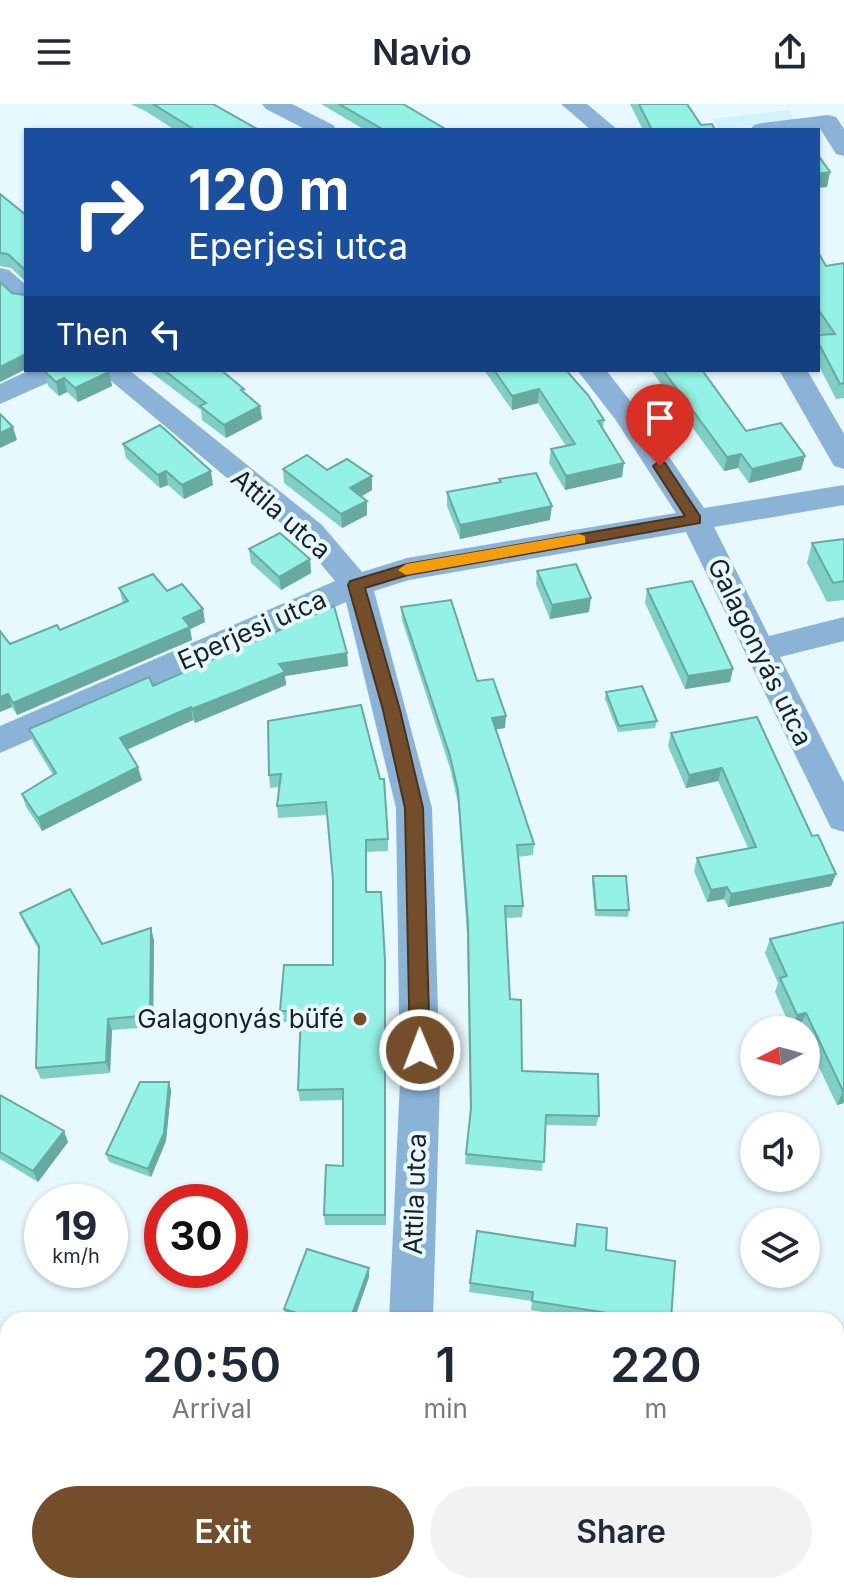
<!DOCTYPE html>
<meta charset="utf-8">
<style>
body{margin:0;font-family:Inter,sans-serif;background:#f2f2f3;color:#1f2937;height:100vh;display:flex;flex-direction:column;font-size:30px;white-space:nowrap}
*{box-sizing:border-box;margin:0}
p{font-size:26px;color:#747a83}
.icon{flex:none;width:44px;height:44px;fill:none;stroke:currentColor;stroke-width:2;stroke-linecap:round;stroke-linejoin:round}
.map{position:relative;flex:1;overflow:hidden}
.side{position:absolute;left:0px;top:1208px;width:844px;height:282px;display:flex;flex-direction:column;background:#fff;border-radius:24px 24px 0 0;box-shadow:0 2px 6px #0004}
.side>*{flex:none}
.top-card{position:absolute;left:24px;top:24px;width:796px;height:244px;border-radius:0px;box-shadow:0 2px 6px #0004;background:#1a4fa0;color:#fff;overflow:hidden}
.needle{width:52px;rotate:264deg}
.buttons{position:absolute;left:740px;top:912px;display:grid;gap:16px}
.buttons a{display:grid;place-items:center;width:80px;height:80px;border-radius:50%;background:#fff;box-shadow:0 2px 6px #0004;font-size:40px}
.speed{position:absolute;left:24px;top:1080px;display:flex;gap:16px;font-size:40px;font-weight:700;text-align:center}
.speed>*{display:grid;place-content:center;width:104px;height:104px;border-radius:50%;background:#fff;box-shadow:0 2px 6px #0004;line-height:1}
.speed small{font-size:20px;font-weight:400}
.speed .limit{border:12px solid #d22;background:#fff;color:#111}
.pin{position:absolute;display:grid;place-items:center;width:68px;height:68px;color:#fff;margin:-82px -34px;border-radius:50% 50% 50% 0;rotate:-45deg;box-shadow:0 0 8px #0007}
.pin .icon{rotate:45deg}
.me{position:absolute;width:88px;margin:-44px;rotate:359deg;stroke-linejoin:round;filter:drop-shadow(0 0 6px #0008)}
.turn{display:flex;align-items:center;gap:28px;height:168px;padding:0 32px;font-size:36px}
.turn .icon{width:104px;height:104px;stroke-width:2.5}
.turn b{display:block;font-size:56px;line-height:68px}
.then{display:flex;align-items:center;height:76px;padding:0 32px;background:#0003;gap:16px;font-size:30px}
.eta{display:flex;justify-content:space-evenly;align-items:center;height:136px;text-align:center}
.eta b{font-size:48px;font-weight:600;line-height:56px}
.action{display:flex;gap:16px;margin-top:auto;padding:16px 32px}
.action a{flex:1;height:92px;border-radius:48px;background:#744e2a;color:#fff;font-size:32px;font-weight:600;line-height:92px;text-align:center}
.action a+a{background:#f2f2f3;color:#1f2937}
header{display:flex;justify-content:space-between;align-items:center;height:104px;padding:0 32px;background:#fff;font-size:36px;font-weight:600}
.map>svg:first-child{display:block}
.built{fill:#d3f3fc}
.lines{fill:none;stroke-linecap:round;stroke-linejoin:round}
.minor{fill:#8bb3d7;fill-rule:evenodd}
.wall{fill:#7fcfc5}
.shaded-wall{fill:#68a9a0}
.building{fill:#94f1e5;stroke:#68a9a0;stroke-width:2}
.route{fill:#744e2a;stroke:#4b331b;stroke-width:2}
.slow{fill:#f59e0b}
.poi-dot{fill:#744e2a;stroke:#e7f9fe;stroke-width:3}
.labels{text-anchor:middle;stroke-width:8;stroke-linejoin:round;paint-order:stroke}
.street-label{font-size:26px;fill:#192123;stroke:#e7f9fe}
.poi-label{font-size:26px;fill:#192123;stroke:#e7f9fe;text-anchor:end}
</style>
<header><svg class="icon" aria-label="menu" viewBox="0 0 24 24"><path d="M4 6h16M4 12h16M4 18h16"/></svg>Navio<svg class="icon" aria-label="share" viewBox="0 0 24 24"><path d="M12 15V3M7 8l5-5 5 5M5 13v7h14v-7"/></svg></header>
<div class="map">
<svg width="844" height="1489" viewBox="0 0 844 1489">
<rect width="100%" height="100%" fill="#e7f9fe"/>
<path class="built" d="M789,6l7,11 -78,8 -6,-10z"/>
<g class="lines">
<g class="minor">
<path d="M262,0h30l41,21 4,5h-30l-41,-21z"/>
<path d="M561,0h26l31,26h-27z"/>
<path d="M828,11l8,2 8,12v27l-8,-2 -15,-24h-71l4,-5 8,-2z"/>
<path d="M0,164l9,2 17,15v21l-9,-2 -17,-15z"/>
<path d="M30,266h37l-4,6 -63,28v-20z"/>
<path d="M98,266h31l193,155 40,47 45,-14 269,-45 -61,-94 -38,-49h29l29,37 69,101 140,-23v20l-130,22 55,109 75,-19v24l-64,16 64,126v49l-13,-4 -145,-296 -277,48 -35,11 58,217 8,273 -7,239h-44l11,-239 -4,-273 -50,-206 -346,151v-27l335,-145 -35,-42z"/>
<path d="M779,266h28l37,64v35l-10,-3z"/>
<path d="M836,1314l8,1v46l-8,-1z"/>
<path d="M251,1482h50l-2,7h-50z"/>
</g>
</g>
<g class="wall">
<path d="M131,0h82l46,26h-84l-28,-18z"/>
<path d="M321,0h82l44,26h-82z"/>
<path d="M630,0h57l14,21 14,5h-72z"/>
<path d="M0,90l26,21v154l-26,13v-100l12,11 13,2v-14l-14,-13 -11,-2z"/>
<path d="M818,148l8,14 18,-3v135l-8,1 -18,-35v-29h4l-4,-6z"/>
<path d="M148,266h73l23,23 16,13 2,13 -36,19 -24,-18 -1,-10z"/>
<path d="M484,266h82l38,50 -1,8 19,49 -57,13 -16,-27 2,-14 15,-3 -28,-43 -26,7z"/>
<path d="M651,266h51l44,61 59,25 -4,14 -52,13 -11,-15 -14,3z"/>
<path d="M45,268h64l3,14 -34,16 -11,-10 -8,4 -11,-10z"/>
<path d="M123,340l90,41 -29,14 -16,-14 -8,3 -34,-30z"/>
<path d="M283,365l44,1 45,6v14l-11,7 6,18 -25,13 -58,-45z"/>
<path d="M499,375l51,41 -90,19 -13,-33v-14l52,-9z"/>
<path d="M844,435v61l-17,2 -20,-39 5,-20z"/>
<path d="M249,445l61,10 1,14 -30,17 -30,-27z"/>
<path d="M537,467l52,41 -39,7 -14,-35z"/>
<path d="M119,484l48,3 38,31 -15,7 2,11 -175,75 -5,-8 -12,5v-81l10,13 50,-14 63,-27z"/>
<path d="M647,485l83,93 -45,7 -40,-86z"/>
<path d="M401,503l76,74 28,47 -9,1 38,115 -1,11 -15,2 5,49 -1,11 -16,1 4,81 12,72 77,45 -3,10 -50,-1 -4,46 -77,-7 5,-50 -3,-179 -9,-132 -8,-35 -48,-148z"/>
<path d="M347,549l1,13 -63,10 1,9 -91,38 -2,-3 -66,30 15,30 -100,51 -16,-24 -4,-13 31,-19 -20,-33 -4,-13 124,-43z"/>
<path d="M606,588l51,29 -2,7 -37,4 -13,-33z"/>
<path d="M757,613l55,119 24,38 -5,12 -103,21 -4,-8 -17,3 -13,-31 3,-13 51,-10 -30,-67 -32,7 -18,-42 3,-13z"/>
<path d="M268,617l120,118v12l-22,1 1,40 19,79v254h-61l-1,-10 19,-49v-66l-43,1 -2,-11 2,-67 -18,-1 -2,-11 53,-46v-85l-6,-65 -49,3 -1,-12 2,-19 -9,1 -1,-13z"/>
<path d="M593,772l36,34 -1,7 -33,-1 -3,-34z"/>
<path d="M20,809l82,31 52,-4 -1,87 -41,3 -2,43 -69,6 -5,-11 3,-118 -14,-25z"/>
<path d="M844,818v181l-7,2 -31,-65v-10h-5l-1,-3 -9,2 -16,-37 3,-9 -13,-30 5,-14z"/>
<path d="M169,978l2,9 -5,50 -15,36 -42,-15 -3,-8z"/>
<path d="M0,991l68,47 -30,40 -38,-23z"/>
<path d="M577,1120l29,26 65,70h-78l-62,-10 1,-9 -63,-9 1,-9 103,-38z"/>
<path d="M369,1173l-15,43h-62l-6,-2 -2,-9z"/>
</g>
<g class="shaded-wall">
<path d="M830,68l-3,15 -9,1v-14z"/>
<path d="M26,250v15l-26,13v-15z"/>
<path d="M109,268l3,14 -34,16 -3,-14z"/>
<path d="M64,274l3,14 -8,4 -3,-14z"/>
<path d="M539,285l-1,14 -26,7v-14z"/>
<path d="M260,302l2,13 -36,19 -2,-13z"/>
<path d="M13,323l4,13 -17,8v-15z"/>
<path d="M741,350l-3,14 -14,3 3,-14z"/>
<path d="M805,352l-4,14 -52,13 3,-14z"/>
<path d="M624,359l-2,14 -57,13 1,-14z"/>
<path d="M166,367l2,14 -8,3 -2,-13z"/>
<path d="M211,367l2,14 -29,14 -2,-14z"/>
<path d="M372,372v14l-21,12 -1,-14z"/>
<path d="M367,397v14l-25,13 -1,-14z"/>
<path d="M552,402l-2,14 -90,19v-14z"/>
<path d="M310,455l1,14 -30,17 -2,-13z"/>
<path d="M591,494l-2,14 -39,7 2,-14z"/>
<path d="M203,505l2,13 -15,7 2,11 -175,75 -4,-12z"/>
<path d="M347,549l1,13 -63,10 1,9 -91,38 -3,-14 87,-45z"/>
<path d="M733,565l-3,13 -45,7 3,-13z"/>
<path d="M8,590l4,13 -12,5v-15z"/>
<path d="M191,603l2,13 -70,31 -3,-13z"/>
<path d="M506,612l-1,12 -13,2v-12z"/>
<path d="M138,663l4,13 -100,51 -4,-13z"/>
<path d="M722,664l-4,13 -32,7 3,-13z"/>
<path d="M836,770l-5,12 -103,21 3,-13z"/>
<path d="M727,783l-3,12 -17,3 4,-12z"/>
<path d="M151,824l3,12 -1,87 -3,-12z"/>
<path d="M806,909l-6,14 -9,2 6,-14z"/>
<path d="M108,915l4,11 -2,43 -4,-11z"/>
<path d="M169,978l2,9 -5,50 -15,36 -3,-8z"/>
<path d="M843,987l1,12 -7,2z"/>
<path d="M64,1027l4,11 -30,40 -5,-11z"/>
<path d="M369,1164v9l-15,43h-4z"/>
<path d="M8,1359v16l-8,12v-16z"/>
<path d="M8,1450v16l-8,13v-16z"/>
</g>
<g class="building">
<path d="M153,0h60l46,26h-64z"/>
<path d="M339,0h64l44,26h-63z"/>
<path d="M639,0h48l14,21 11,-1 3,6h-63z"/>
<path d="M818,51l12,17 -12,2z"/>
<path d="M0,90l26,21v139l-26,13v-85l12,11 13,2 1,-24 -18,-17 -8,-1z"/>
<path d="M818,148l8,14 18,-3v120l-4,1 -22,-42v-7l17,-1 -17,-25z"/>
<path d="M50,266h57l2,2 -34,16 -11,-10 -8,4 -11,-10z"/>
<path d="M164,266h57l23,19 -3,1 19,16 -36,19 -24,-19 6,-3z"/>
<path d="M494,266h72l22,25 16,25 -6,1 26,42 -58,13 -15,-27 24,-5 -36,-55 -27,7z"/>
<path d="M663,266h39l44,61 35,-8 24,33 -53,13 -11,-15 -14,3z"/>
<path d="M0,310l13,13 -13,6z"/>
<path d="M160,321l51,46 -29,14 -16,-14 -8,4 -35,-31z"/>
<path d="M307,351l20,15 20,-11 25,17 -22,12 17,13 -26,13 -58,-45z"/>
<path d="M536,369l16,33 -92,19 -13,-33 54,-10 -2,-3z"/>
<path d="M280,429l30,26 -31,18 -30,-28z"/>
<path d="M844,435v42l-11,2 -21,-40z"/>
<path d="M576,460l15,34 -39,7 -15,-34z"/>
<path d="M153,470l14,17 15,-7 21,25 -20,9 7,9 -177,76 -5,-9 -8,3v-66l10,13 47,-19 3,5 68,-29 -9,-13z"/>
<path d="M692,477l41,88 -45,7 -41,-87z"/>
<path d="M451,496l26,81 16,-2 13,37 -14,2 42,126 -17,1 6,61h-18l5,93 11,1 1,71 76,3 1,42 -53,-1 -2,47 -78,-8 5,-46 -3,-184 -10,-133 -8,-35 -49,-149z"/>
<path d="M334,502l13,47 -68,11 6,8 -93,37 -1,-2 -71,31 18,29 -100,51 -16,-24 34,-21 -27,-44 120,-52 4,9z"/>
<path d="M642,582l15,35 -38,5 -13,-34z"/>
<path d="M361,601l19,74h4l4,60 -22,1v52h15l4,68v255h-61l2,-50 17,1v-77l-45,1 3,-79h-21l4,-46h49v-85l-7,-78 -49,4 4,-32 -12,1 -1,-54z"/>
<path d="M757,613l55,119 6,-1 18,39 -105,20 -4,-7 -16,3 -14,-32 59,-11 -34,-79 -33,7 -18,-42z"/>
<path d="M593,772h33l3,34h-33z"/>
<path d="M70,785l32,55 49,-16 -1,87 -42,4 -2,43 -70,6 3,-122 -19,-33z"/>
<path d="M844,818v169h-1l-37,-78 -9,2 -17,-37 7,-2 -17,-37z"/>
<path d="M140,978h29l-5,51 -16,36 -42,-15z"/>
<path d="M0,991l64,36 -31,40 -33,-19z"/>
<path d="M577,1120l30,4 -1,22 69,11 -4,59h-20l-119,-19 1,-9 -63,-9 7,-52 98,15z"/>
<path d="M307,1145l62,19 -19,52h-32l-34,-11z"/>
<path d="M8,1313v46l-8,12v-46z"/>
<path d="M0,1413l8,5v32l-8,13z"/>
<path d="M463,1482h44l11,5v2h-58z"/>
</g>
<path class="route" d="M660,357l5,2 35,53v7l-292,52 -43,13 35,122 23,98 7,242 -3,6 -7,3 -7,-3 -3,-6 -5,-242 -22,-98 -35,-125 2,-4 57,-17 278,-48 -32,-50z"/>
<path class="slow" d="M579,430l6,2v7l-179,32 -8,-5 8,-6z"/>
<circle class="poi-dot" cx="360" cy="915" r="8"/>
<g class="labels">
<g class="street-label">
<text transform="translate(281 410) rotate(41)" y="9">Attila utca</text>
<text transform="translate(252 526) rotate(-24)" y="9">Eperjesi utca</text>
<text transform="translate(760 548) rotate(64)" y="9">Galagonyás utca</text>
<text transform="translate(415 1090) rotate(-88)" y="9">Attila utca</text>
</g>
<g class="poi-label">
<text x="344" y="924">Galagonyás büfé</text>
</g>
</g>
</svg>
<div class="buttons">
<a><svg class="needle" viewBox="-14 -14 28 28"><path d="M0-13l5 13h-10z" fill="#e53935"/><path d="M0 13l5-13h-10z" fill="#747a83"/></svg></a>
<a><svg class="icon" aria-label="sound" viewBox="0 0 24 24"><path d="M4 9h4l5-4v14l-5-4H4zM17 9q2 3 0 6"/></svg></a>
<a><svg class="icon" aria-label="layers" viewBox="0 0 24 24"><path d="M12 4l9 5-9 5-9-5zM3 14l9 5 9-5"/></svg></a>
</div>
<div class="speed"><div>19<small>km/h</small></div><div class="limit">30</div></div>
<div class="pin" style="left:660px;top:362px;background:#d93025"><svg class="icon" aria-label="arrive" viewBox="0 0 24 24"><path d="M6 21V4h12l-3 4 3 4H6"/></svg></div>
<svg class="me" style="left:420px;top:946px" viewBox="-20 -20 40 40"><circle r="17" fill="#744e2a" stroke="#fff" stroke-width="3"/><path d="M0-11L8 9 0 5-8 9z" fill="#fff"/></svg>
<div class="top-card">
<div class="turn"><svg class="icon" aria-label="right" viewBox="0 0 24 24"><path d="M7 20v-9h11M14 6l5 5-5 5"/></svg><div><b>120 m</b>Eperjesi utca</div></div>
<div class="then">Then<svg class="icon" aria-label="left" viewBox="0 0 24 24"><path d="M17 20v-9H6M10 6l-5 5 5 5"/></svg></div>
</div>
<section class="side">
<div class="eta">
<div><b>20:50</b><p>Arrival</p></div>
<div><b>1</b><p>min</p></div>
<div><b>220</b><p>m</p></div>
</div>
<div class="action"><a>Exit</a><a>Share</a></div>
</section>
</div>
